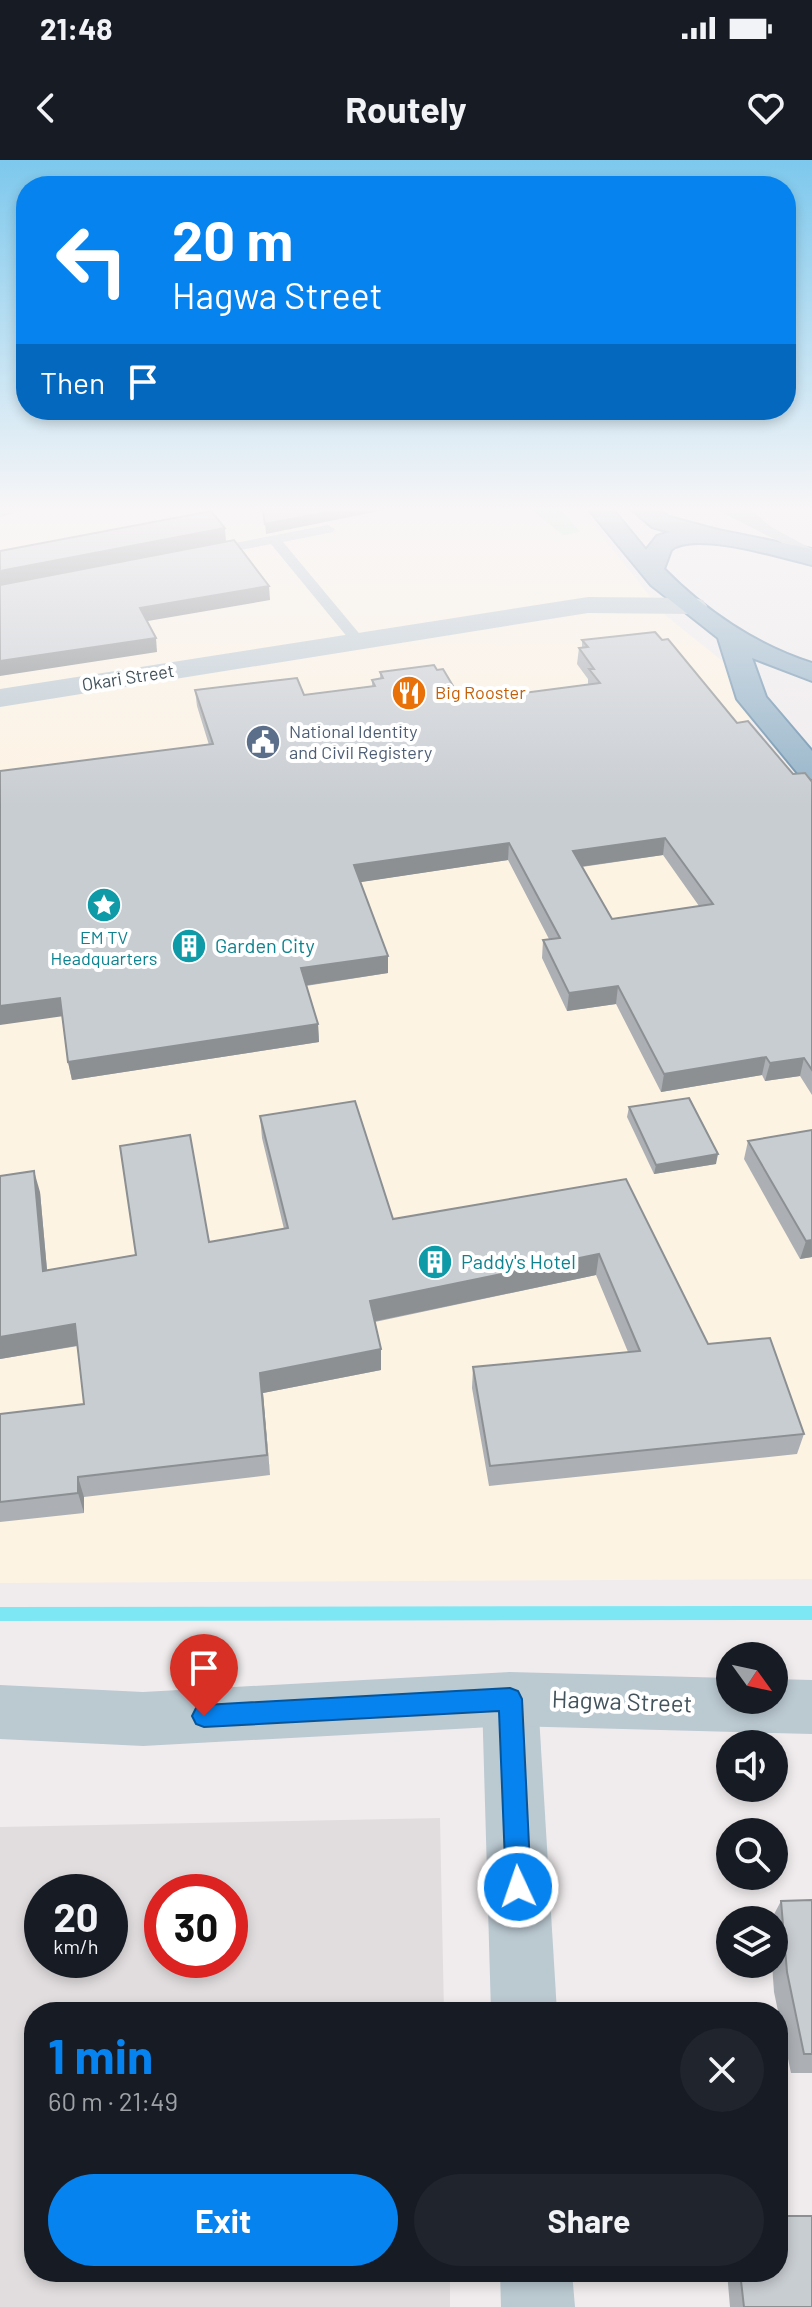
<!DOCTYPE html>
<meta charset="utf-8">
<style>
body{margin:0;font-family:Barlow,sans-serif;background:#20242c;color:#f1f3f6;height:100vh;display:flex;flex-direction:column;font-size:30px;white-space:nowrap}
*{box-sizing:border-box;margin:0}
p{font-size:26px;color:#9ea1a6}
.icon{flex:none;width:44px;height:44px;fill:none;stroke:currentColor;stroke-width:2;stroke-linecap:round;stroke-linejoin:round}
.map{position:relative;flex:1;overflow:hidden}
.details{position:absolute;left:24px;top:1842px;width:764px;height:280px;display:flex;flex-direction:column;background:#171b24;border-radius:32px;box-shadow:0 4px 12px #0003}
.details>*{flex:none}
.hud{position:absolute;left:16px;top:16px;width:780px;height:244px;border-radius:32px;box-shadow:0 4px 12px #0003;background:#0783ef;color:#fff;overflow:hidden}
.needle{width:52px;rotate:123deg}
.fabs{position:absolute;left:716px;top:1482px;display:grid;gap:16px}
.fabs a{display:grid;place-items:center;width:72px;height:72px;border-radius:50%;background:#171b24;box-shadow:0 4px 12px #0003;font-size:40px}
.speed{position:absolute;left:24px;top:1714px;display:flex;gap:16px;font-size:40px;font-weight:700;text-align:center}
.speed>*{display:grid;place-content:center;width:104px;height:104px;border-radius:50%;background:#171b24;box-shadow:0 4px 12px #0003;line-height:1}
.speed small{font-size:20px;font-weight:400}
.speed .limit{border:12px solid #d22;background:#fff;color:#111}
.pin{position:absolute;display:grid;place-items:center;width:68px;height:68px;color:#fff;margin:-82px -34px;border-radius:50% 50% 50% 0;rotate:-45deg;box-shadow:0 0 8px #0007}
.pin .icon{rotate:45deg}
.me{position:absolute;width:88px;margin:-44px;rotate:357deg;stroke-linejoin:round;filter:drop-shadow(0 0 6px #0008)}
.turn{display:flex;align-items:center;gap:28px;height:168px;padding:0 24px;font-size:36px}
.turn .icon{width:104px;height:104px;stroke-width:2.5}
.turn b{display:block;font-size:56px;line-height:68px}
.then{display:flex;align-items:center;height:76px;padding:0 24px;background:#0003;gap:16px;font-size:30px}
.round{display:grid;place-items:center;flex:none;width:84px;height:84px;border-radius:42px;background:#20242c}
.head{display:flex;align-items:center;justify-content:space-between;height:136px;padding:0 24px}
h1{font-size:48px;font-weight:700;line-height:60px;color:#0783ef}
.cta{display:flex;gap:16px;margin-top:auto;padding:16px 24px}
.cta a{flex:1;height:92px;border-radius:48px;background:#0783ef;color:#fff;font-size:32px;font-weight:700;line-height:92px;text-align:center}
.cta a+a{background:#20242c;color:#f1f3f6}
.status{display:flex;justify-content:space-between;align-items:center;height:56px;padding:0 40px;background:#171b24;direction:ltr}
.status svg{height:22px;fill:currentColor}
header{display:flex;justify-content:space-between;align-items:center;height:104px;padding:0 24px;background:#171b24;font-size:36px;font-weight:700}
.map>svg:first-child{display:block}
.commercial{fill:#fdf3e3}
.education{fill:#e1dddf;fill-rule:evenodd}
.green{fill:#b5f3c7}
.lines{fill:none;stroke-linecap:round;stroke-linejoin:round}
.stream{fill:#7ee7f4;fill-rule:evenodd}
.trunk-casing{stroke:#6a90ad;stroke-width:4}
.service{fill:#bbc9d1;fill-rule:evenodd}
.minor{fill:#bbc9d1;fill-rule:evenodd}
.tertiary{fill:#bbc9d1;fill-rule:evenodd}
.trunk{fill:#94b3c8;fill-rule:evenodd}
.wall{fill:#acb0b5;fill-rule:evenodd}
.shaded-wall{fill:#8c9093}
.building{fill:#c8cdd2;stroke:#8c9093;stroke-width:2;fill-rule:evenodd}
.route{fill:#0783ef;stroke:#05559b;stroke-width:2}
.labels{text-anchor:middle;stroke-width:8;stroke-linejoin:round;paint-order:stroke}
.far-street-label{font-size:18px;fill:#43535c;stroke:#fff}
.far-food-label{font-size:18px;fill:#c56008;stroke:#fff;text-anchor:start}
.far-service-label{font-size:18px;fill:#4e5e75;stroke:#fff;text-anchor:start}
.far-culture-label{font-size:18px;fill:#0d838f;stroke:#fff}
.culture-label{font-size:20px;fill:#0d838f;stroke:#fff;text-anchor:start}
.near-street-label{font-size:24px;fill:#43535c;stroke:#fff}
</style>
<div class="status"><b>21:48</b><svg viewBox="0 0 49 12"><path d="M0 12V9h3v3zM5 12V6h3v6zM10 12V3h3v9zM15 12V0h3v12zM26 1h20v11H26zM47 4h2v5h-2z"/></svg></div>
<header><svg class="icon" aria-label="back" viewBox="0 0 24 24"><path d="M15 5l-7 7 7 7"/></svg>Routely<svg class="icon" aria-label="heart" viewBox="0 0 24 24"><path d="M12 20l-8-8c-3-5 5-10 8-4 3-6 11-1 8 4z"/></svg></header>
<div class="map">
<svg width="812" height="2147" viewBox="0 0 812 2147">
<rect width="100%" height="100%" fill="#f0eced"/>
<path class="commercial" d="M0,346h578l87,109 56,45 17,20 14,45 60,68v786l-812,4z"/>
<path class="education" d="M440,1658l4,194h-410v260h416v35h-450v-480zM42,1732h68v68h-68zM162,1732h68v68h-68z"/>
<path class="green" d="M527,346h31l22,26 -17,3z"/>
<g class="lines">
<path class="stream" d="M812,1446v14l-812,1v-14z"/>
<g class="trunk-casing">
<path id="trunk" d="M586,346h24l36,44 11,-14 13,-4 -18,-5 -24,-21h27l14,11 49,13 94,19v16c-29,-7 -119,-35 -141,-15l-7,19c40,41 93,77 148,94v18l-60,-23 14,39 46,54v28l-11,-2 -64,-78 -19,-61 -67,-53z"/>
</g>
<g class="service">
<path d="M17,346h24l-41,11v-8z"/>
<path d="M709,346h16l15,7 -6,-7h13l24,21 41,22v9z"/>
<path d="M328,365l7,4 -2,3 -50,10 80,96v6h-10l-82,-100 -62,12 -7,-4 7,-4z"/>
</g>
<g class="minor">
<path d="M588,437l106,1 9,2 4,6 -4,6 -9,2 -106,-1 -588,94v-18z"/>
<path d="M510,1512l20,8 8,19 19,313h-66l-9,-313 8,-19z"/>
<path d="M500,2112h72l3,35h-74z"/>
</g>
<path class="tertiary" d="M510,1512l220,6v22h44v-21l38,1v54l-302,-8 -367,20 -143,-7v-54l143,7z"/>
<use href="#trunk" class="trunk"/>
</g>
<g class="wall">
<path d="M582,480l155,83 56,51 19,8v313l-12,-19 -35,5 -3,-6 -101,17 -45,-88 -49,7 -25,-53 1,-18 6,-1 -41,-79 -148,22 28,91 -82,13 12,38 1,18 -247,38 -4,-18 -6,-46 147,-271 -12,-39 -2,-16 109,5 68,-9v-6l8,-1v-7l82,29 126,-16v-6l-11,-15 2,-16h3zM663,695l36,51 -87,13 -30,-52z"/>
<path d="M629,947l87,57 -62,10 -27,-57z"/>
<path d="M260,956l133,103 233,-40 82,165 96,90 -7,20 -308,32 -17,-98 1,-21 155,-15 -32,-77 -221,47 6,27v21l-118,23 7,82 -186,22v16l-84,9v-108l84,-10 -6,-58 -78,13v-183l40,16 7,78 237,-41 -22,-91z"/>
<path d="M812,970v127l-12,2 -56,-100 4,-18z"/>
<path d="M812,1740v173h-21l-17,-81 -2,-28h2v-44h-3l10,-19z"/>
<path d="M727,2112h51l34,35h-82z"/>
</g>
<g class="shaded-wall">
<path d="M357,346h47l-138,28 -1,-10z"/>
<path d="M225,368l1,14 -226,44v-15z"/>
<path d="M269,426l1,14 -128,22 -2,-14z"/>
<path d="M156,478l1,14 -157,24v-15z"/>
<path d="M665,678l-2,17 -92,13 2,-17z"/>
<path d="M509,683l-1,17 -153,23 -1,-18z"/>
<path d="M388,796v17l-86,13 -1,-18z"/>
<path d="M618,826l-2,18 -49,7 2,-18z"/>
<path d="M60,838l4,18 -64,9v-19z"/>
<path d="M318,864l1,18 -247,38 -4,-18z"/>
<path d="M766,897l-4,18 -101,17 3,-18z"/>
<path d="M804,898l-4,18 -35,5 5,-18z"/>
<path d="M718,994l-2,10 -62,10 2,-9z"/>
<path d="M34,1011l6,21 9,100 -6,-21z"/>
<path d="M812,1080v17l-12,2 6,-18z"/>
<path d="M599,1094l-3,21 -225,47 -1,-21z"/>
<path d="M75,1164l6,21 -81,14v-22z"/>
<path d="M381,1189v21l-118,23 7,82 -10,-102z"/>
<path d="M78,1317l6,20v16l-6,-20z"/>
</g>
<g class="building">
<path d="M262,346h95l-92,18z"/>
<path d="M211,351l14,17 -225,43v-20z"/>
<path d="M234,380l35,46 -129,22 16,30 -156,23v-76z"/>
<path d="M655,472l7,8 6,-1 69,84 11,-2 45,53 12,-1 7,9v288l-8,-12 -34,5 -4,-6 -102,17 -46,-88 -49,7 -26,-53 17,-2 -51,-95 -155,22 34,91 -87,12 17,56 -250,38 -8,-64 -60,8v-235l213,-27 -18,-54 102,-12 7,17 71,-9 -3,-6 11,-2 -3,-6 54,-7 3,5 6,-1 19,32 138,-18 -11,-14h5l-15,-21 9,-1 -6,-7zM665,678l48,66 -101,15 -39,-68z"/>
<path d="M689,938l29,56 -62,11 -27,-58z"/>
<path d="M355,941l38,118 233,-40 82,165 62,-6 34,96 -314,32 -17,-99 167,-16 -41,-97 -229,47 11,48 -121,24 7,82 -189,22v16l-78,9v-88l84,-10 -9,-80 -75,13v-161l34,-5 9,100 93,-16 -16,-109 70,-11 19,107 79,-14 -28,-112z"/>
<path d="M812,970v110l-6,1 -58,-100z"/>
<path d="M812,1740v154h-8l-17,-82 -6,-71z"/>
<path d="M778,2056h34v91h-68l-4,-35h38z"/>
</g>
<linearGradient id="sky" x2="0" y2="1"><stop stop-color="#7dc8ed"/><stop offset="0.54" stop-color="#f8f6f7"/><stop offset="1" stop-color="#f8f6f7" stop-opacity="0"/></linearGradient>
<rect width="812" height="646" fill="url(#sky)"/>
<path class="route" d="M510,1528l8,3 4,8 9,188 -4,9 -9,4 -9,-4 -3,-9 -7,-176 -295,16 -8,-3 -4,-8 4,-8 8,-3z"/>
<defs>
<g id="restaurant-disc" transform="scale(1.8)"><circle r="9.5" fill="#e8710a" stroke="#fff"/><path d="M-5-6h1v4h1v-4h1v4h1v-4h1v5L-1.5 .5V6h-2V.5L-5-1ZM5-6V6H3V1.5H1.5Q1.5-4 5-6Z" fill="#fff"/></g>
<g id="civic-disc" transform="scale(1.8)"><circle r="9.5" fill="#5c6f8a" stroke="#fff"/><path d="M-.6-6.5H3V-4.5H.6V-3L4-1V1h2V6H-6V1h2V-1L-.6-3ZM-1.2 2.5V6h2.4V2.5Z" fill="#fff"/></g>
<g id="sight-disc" transform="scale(1.8)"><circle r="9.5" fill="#0f9aa8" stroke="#fff"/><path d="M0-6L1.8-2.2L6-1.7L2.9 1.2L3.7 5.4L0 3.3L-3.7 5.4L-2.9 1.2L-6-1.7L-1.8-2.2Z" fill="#fff"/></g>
<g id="building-disc" transform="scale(1.8)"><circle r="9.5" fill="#0f9aa8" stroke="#fff"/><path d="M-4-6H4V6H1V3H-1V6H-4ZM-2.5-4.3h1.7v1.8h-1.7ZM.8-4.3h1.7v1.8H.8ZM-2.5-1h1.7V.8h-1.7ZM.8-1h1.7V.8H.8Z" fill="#fff"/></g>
</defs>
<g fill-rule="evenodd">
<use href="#restaurant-disc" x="409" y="533"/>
<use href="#civic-disc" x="263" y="582"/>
<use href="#sight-disc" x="104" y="745"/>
<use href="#building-disc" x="189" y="786"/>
<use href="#building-disc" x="435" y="1102"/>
</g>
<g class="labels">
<g class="far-street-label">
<text transform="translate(128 518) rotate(-9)" y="6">Okari Street</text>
</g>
<g class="far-food-label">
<text x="435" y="539">Big Rooster</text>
</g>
<g class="far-service-label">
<text x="289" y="578">National Identity<tspan x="289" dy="21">and Civil Registery</tspan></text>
</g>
<g class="far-culture-label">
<text x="104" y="784">EM TV<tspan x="104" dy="21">Headquarters</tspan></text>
</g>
<g class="culture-label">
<text x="215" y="793">Garden City</text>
<text x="461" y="1109">Paddy's Hotel</text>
</g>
<g class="near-street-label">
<text transform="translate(622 1542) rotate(2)" y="8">Hagwa Street</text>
</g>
</g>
</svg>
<div class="fabs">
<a><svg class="needle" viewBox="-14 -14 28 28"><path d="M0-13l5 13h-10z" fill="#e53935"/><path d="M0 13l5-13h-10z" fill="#9ea1a6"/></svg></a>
<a><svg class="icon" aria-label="sound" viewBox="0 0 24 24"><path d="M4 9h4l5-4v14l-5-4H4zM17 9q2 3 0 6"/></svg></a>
<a><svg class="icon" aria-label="search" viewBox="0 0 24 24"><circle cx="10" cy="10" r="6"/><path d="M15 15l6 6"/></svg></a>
<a><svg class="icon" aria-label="layers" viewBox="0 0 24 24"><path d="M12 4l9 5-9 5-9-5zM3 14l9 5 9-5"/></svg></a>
</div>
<div class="speed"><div>20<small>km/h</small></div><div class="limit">30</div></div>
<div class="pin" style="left:204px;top:1556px;background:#d93025"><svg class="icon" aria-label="arrive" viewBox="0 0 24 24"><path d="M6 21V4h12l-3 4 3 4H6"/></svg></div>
<svg class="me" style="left:518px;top:1727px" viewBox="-20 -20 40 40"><circle r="17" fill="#0783ef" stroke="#fff" stroke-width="3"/><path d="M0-11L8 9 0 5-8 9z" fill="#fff"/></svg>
<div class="hud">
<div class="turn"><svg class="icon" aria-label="left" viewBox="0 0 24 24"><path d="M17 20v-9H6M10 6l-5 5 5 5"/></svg><div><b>20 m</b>Hagwa Street</div></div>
<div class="then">Then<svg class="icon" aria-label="arrive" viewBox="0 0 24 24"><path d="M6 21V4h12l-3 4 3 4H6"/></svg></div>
</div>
<section class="details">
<div class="head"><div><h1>1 min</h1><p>60 m · 21:49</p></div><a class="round"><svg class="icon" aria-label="close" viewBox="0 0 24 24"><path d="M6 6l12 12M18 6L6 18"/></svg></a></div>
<div class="cta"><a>Exit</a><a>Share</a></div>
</section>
</div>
